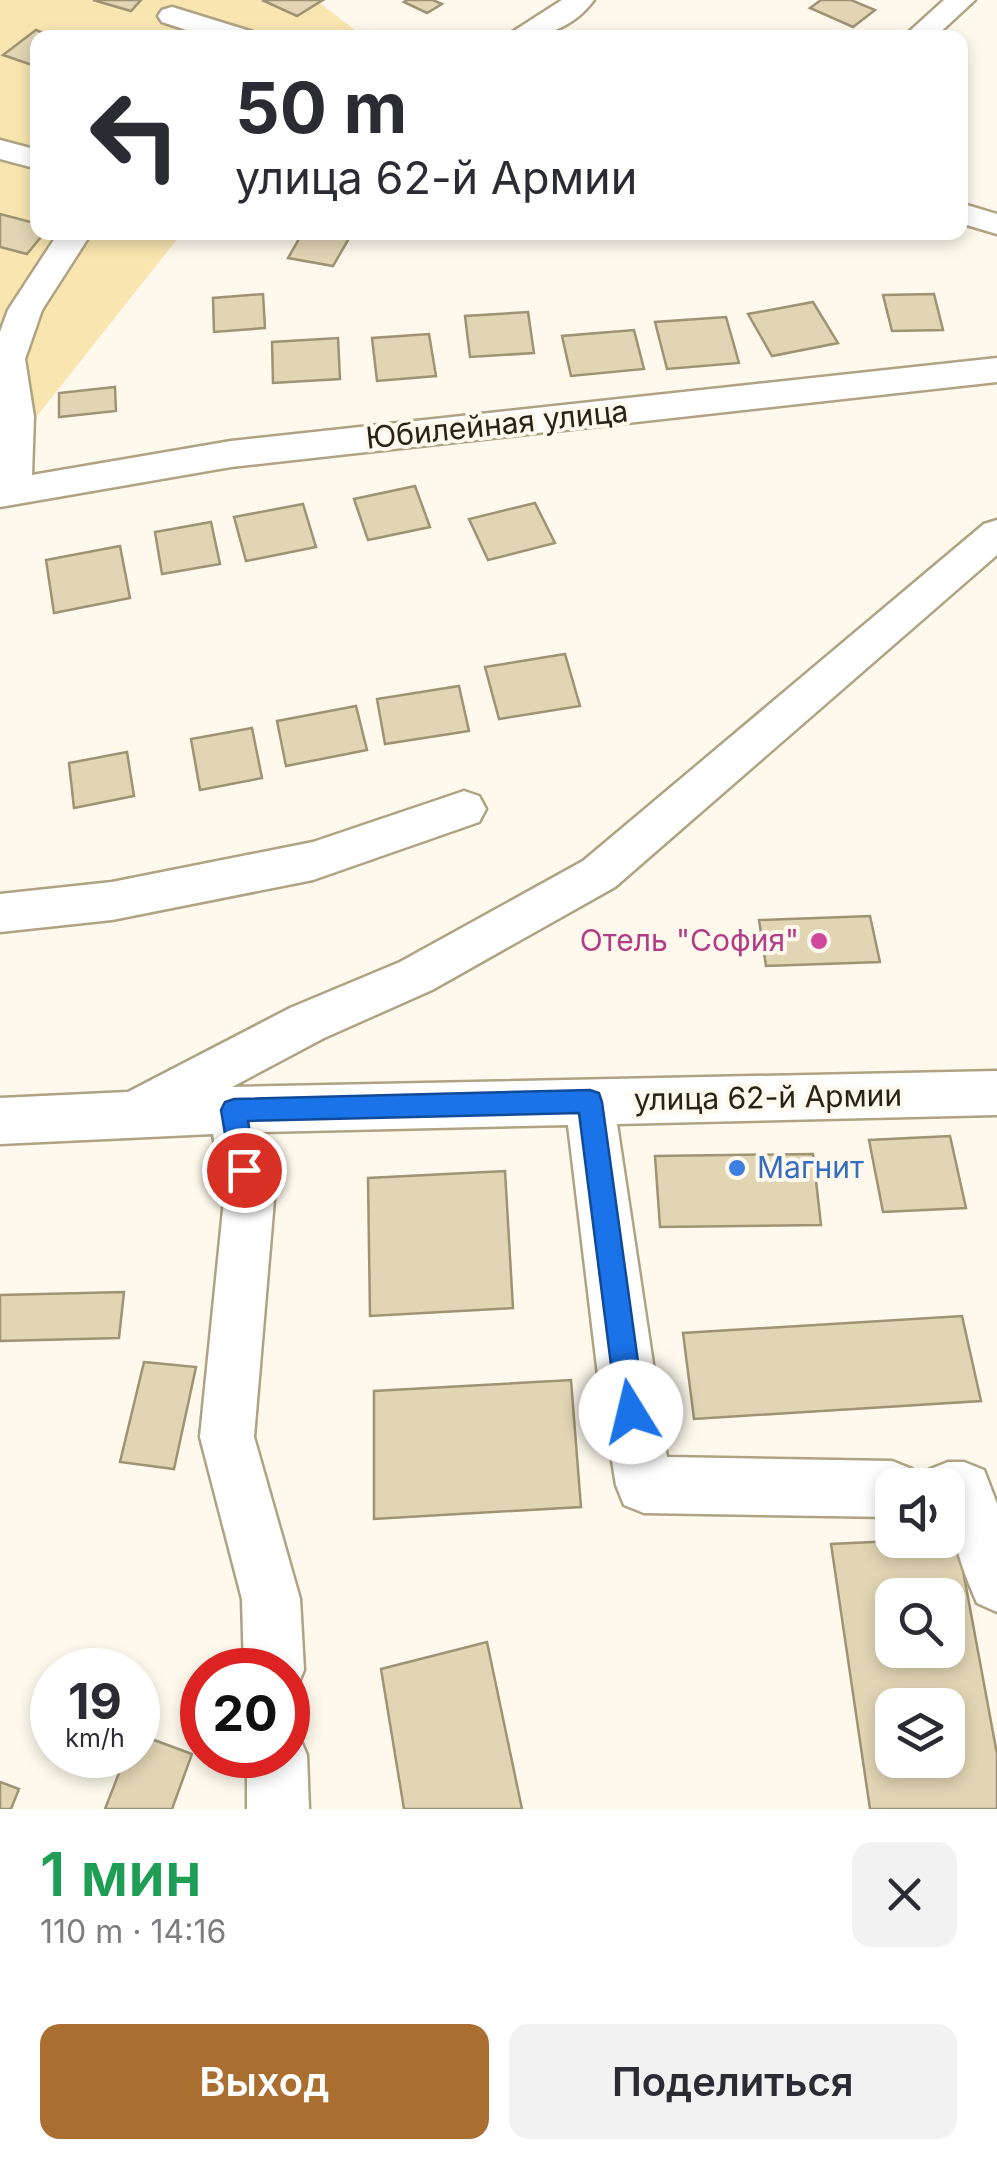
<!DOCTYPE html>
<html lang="ru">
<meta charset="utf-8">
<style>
body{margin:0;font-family:Inter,sans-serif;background:#f2f2f3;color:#2b2b33;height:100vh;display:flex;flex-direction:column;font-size:38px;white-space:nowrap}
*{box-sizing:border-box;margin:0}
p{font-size:32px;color:#7c7c81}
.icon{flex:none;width:55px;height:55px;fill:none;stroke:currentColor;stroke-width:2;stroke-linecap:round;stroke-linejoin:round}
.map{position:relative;height:1809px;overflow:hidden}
.details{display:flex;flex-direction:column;background:#fff;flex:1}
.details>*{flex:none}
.guide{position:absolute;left:30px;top:30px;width:938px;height:210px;border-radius:20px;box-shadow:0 5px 15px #0003;background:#fff;color:#2b2b33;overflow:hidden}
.controls{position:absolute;left:875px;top:1468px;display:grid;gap:20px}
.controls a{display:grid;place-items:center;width:90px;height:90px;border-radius:20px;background:#fff;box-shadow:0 5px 15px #0003;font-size:50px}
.speed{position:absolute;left:30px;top:1648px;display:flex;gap:20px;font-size:50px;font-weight:700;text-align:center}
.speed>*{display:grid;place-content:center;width:130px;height:130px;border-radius:50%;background:#fff;box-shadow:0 5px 15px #0003;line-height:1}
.speed small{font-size:25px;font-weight:400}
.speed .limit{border:15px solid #d22;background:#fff;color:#111}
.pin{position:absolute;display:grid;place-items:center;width:85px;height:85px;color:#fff;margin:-42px;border:5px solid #fff;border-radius:50%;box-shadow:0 2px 10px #0007}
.me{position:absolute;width:110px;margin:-55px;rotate:351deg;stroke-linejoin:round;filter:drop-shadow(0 0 8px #0008)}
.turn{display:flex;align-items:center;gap:35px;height:210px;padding:0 40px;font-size:45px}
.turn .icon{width:130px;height:130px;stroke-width:2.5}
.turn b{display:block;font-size:70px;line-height:85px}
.round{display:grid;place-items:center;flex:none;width:105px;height:105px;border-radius:20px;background:#f2f2f3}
.head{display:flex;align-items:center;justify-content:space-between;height:170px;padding:0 40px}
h1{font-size:60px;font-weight:600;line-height:75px;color:#1e9e55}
.primary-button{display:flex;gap:20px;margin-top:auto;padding:20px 40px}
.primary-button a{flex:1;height:115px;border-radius:20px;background:#aa6e30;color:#fff;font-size:40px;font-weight:600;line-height:115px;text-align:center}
.primary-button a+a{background:#f2f2f3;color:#2b2b33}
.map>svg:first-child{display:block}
.green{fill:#f8e5b0}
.building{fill:#e1d5b3;stroke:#9e9373;stroke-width:2.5;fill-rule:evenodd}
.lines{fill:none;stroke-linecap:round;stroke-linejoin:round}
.minor-casing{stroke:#afa383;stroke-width:5}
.minor{fill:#fff;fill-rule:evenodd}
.route{fill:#1a73e8;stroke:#114b97;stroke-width:2.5}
.hotel-dot{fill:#d1479c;stroke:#fef9ec;stroke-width:4}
.shop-dot{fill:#3f7fe0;stroke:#fef9ec;stroke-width:4}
.labels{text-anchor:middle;stroke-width:8;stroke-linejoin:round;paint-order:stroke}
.street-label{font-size:30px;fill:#272316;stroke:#fef9ec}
.hotel-label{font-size:30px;fill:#b23c85;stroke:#fef9ec;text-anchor:end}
.shop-label{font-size:30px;fill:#366cbe;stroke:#fef9ec;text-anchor:start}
</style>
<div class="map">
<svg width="997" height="1809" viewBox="0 0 997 1809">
<rect width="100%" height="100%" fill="#fef9ec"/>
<path class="green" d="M0,0h316l48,37 -326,1v194l144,1 -145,183 -37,13z"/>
<g class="building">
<path d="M93,0h48l-10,11z"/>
<path d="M262,0h61l-26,16z"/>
<path d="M407,0h26l9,4 -15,9 -23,-11z"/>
<path d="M821,0h30l24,10 -22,17 -43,-19z"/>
<path d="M36,30l20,8h-18v29l-35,-12z"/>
<path d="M0,214l38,10v8h7l-18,22 -27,-7z"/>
<path d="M303,232h36l12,3 -18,31 -45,-8z"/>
<path d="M263,294l2,34 -51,4 -1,-34z"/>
<path d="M934,294l9,36 -51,1 -9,-36z"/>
<path d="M813,302l25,41 -66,13 -24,-42z"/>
<path d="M528,312l6,41 -64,4 -5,-41z"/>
<path d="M726,317l13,46 -72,6 -12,-47z"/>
<path d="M634,330l10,39 -73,7 -9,-40z"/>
<path d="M429,334l7,42 -59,5 -5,-43z"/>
<path d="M338,338l2,41 -67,4 -1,-41z"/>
<path d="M115,387l1,24 -57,6v-24z"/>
<path d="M415,486l15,41 -62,13 -14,-41z"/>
<path d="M535,503l20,40 -67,17 -19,-41z"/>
<path d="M303,504l13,43 -70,14 -12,-44z"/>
<path d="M211,522l9,42 -58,10 -7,-42z"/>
<path d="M120,546l10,52 -76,15 -8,-53z"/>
<path d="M565,654l15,52 -81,13 -14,-52z"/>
<path d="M459,686l10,45 -84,13 -8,-45z"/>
<path d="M356,706l11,44 -81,16 -9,-45z"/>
<path d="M252,728l10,50 -62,12 -9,-51z"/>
<path d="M127,752l7,44 -60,12 -5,-45z"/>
<path d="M870,916l10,46 -114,4 -7,-46z"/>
<path d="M950,1136l16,72 -83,4 -14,-72z"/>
<path d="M813,1154l8,71 -161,2 -5,-71z"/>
<path d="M505,1171l8,137 -143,8 -2,-138z"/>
<path d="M124,1292l-5,46 -119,3v-46z"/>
<path d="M962,1316l19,85 -287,18 -11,-86z"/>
<path d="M144,1362l52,5 -22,102 -54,-7z"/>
<path d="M571,1380l10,127 -207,12v-128z"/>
<path d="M957,1538l40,216v55h-127l-39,-265zM892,1595h56v55h-56zM892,1705h56v55h-56z"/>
<path d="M487,1642l35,167h-118l-23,-140z"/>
<path d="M138,1734l54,20 -20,55h-67l21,-54h12z"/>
<path d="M0,1782l19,7 -8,20h-11z"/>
</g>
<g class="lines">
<g class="minor-casing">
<g id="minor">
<path d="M562,0h32c-23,31 -55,38 -91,38z"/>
<path d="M944,0h31l-41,38h-32z"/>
<path d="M172,7l81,25 4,6h-46l-49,-16 -4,-6 4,-6z"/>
<path d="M0,140l38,10v19l-38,-10z"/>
<path d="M960,203l37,11v20l-37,-11z"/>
<path d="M59,232h33l-50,78 -17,49 9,58 -2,58 199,-34 766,-83v24l-766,85 -231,40v-175l8,-22z"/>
<path d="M997,520v35l-382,332 -183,103 -108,48 -92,49 765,-16v44l-380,9 50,333 225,4 20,8 6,16h-26v32l-248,-4 -20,-8 -8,-20 -18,-110 -30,-250 -306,7 12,68 -20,237 46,162 4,71 -9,21 -7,3v-24h-44l-2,-71 -42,-162 24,-237 -11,-66 -213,10v-46l128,-6 162,-84 110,-46 183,-101 401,-337z"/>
<path d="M464,791l15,5 7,13 -7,13 -166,58 -201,40 -112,12v-38l112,-12 201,-40z"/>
<path d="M948,1462h16l20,8 13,34v108l-20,-9c-17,-39 -29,-75 -29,-118h-26l6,-15z"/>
<path d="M288,1729l10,5 9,21 2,54h-62v-54h41z"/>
</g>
</g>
<use href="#minor" class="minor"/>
</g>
<path class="route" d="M590,1090l9,3 3,9 43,310 -4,10 -10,4 -9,-4 -5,-10 -38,-299 -331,8 8,49 -3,8 -9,4 -9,-4 -4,-8 -10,-60 4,-8 9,-3z"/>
<circle class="hotel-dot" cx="819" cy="941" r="10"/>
<circle class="shop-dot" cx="737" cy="1168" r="10"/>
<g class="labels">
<g class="street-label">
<text transform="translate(497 425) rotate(-6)" y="10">Юбилейная улица</text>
<text transform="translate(768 1098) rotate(-1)" y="10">улица 62-й Армии</text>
</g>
<g class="hotel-label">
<text x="799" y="951">Отель "София"</text>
</g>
<g class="shop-label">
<text x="757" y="1178">Магнит</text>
</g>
</g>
</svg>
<div class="controls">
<a><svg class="icon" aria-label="sound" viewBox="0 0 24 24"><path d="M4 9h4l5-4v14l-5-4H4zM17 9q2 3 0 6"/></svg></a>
<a><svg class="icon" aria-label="search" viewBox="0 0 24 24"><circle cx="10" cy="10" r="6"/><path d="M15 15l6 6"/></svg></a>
<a><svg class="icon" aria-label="layers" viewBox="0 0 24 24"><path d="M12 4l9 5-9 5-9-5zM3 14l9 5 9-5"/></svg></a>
</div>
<div class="speed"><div>19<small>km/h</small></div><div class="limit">20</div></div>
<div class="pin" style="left:244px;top:1170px;background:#d93025"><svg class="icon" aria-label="arrive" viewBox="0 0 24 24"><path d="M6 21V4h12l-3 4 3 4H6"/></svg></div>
<svg class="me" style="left:631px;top:1412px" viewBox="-20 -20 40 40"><circle r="19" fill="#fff"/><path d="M0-13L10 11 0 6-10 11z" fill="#1a73e8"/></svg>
<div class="guide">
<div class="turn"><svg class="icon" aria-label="left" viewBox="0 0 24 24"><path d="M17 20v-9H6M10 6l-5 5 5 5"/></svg><div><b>50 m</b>улица 62-й Армии</div></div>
</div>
</div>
<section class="details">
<div class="head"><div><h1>1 мин</h1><p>110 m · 14:16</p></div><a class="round"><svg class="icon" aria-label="close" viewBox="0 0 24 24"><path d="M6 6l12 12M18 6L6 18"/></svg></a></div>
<div class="primary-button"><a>Выход</a><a>Поделиться</a></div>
</section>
